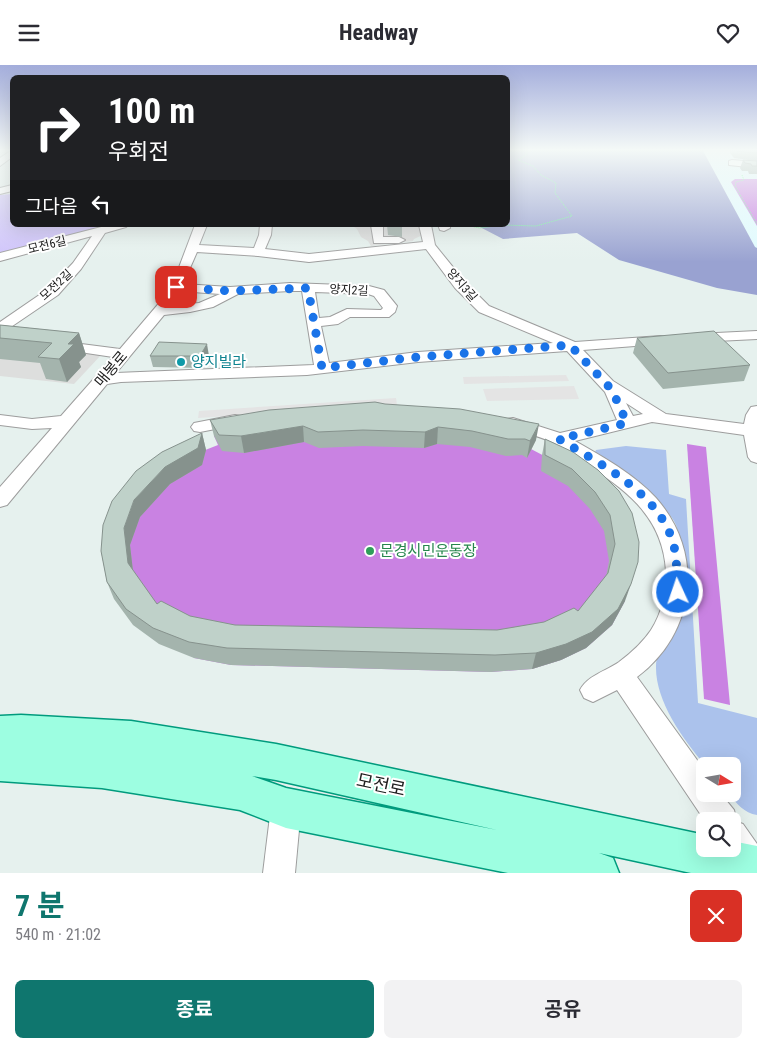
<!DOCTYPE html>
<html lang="ko">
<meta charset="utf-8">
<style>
body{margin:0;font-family:"Roboto Condensed","Noto Sans KR",sans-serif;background:#f2f2f3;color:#2b2b33;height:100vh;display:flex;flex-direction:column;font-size:19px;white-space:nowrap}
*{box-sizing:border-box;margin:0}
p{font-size:16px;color:#7c7c81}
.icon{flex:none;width:28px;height:28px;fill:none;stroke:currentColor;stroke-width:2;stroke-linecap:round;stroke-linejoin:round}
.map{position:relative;height:808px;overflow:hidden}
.drawer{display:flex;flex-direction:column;background:#fff;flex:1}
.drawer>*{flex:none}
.guide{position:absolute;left:10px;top:10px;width:500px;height:152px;border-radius:8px;box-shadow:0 5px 20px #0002;background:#202124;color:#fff;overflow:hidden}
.needle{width:32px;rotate:101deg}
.controls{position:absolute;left:696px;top:692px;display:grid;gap:10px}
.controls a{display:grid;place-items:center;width:45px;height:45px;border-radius:8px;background:#fff;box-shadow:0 5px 20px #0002;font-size:25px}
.pin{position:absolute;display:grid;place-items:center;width:42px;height:42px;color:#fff;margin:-21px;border-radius:10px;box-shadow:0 2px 8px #0006}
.me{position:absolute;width:55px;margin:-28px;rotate:357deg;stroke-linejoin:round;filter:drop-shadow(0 0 4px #0008)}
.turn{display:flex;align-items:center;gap:18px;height:105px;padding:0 15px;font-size:22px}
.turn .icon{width:65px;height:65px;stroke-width:2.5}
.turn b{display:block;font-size:35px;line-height:42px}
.then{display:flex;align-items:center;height:48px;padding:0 15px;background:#0003;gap:10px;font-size:19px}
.round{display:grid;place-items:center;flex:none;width:52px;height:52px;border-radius:8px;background:#f2f2f3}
.head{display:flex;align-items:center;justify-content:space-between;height:85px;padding:0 15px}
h1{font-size:30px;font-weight:700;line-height:38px;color:#0f766e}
.primary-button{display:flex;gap:10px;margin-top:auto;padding:10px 15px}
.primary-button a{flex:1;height:58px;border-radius:8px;background:#0f766e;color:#fff;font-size:20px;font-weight:700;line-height:58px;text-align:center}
.primary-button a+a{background:#f2f2f3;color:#2b2b33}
header{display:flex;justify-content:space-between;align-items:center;height:65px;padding:0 15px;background:#fff;font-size:22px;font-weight:700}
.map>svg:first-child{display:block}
.residential{fill:#dddedd}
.education{fill:#e0fbff}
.grass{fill:#abc2ec}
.forest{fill:#99a2d1}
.park{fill:#cec2fb}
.pitch{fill:#c982e2}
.parking{fill:#e4e4e4}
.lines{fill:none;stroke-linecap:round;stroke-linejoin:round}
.minor-casing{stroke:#9d9d9d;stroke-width:2}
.major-casing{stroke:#009b7d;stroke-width:3}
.path{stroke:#6afe8d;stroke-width:1;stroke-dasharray:1 1;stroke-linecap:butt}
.minor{fill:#fff;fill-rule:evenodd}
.major{fill:#9dfee1;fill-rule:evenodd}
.wall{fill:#a4b4ad}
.shaded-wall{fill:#86928d}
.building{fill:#bfd1c9;stroke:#86928d}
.route{stroke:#1a73e8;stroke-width:9;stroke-dasharray:0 16.2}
.culture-dot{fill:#0f9aa8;stroke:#fff;stroke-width:2}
.leisure-dot{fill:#2e9e5b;stroke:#fff;stroke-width:2}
.labels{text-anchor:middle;stroke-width:4;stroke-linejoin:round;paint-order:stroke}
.far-street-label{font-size:12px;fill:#202020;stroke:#fff}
.culture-label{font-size:15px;fill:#0d838f;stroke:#fff;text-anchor:start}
.street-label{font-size:15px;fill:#202020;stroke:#fff}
.leisure-label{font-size:15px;fill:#27864d;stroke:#fff;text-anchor:start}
.near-street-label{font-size:18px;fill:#202020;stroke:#fff}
</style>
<header><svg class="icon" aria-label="menu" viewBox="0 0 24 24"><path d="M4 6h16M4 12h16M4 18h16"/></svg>Headway<svg class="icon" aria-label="heart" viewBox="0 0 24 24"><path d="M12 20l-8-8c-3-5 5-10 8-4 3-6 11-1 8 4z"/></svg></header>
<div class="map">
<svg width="757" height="808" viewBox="0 0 757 808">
<rect width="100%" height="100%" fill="#e6f1ee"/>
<g class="residential">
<path d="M351,160h81v3l-1,3 -17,8 -1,2 -42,5 -3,-5 -7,-4 -4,-8z"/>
<path d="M0,278l102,11 -28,30 -74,-8z"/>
</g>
<path class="education" d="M702,84h55v99l-2,-1z"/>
<path class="grass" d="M626,381l40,4 3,44 17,5 12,204 59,15v97c-13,-2 -20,-11 -28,-21h3v-28h-26c-22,-25 -51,-65 -50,-100 0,-17 19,-31 24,-47 5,-15 2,-33 0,-49 -1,-14 1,-32 -4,-45 -9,-22 -60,-55 -80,-70l-1,-3 1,-2z"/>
<path class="forest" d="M508,84h194l53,98 2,1v47l-40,-7 -98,-28 -42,-27 -74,6 -27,-14h32z"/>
<path class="park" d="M12,129v31h102l-114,28v-58z"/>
<g class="pitch">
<path d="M735,114h22v47l-26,-44z"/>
<path d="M271,361l260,23 38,20 25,18 31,114 -13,24 -26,23 -25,12 -29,9 -41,3 -260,-7 -37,-7 -85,-116 81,-86 28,-11 -4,-9z"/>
<path d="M687,379l19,3 24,258 -26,-6z"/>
</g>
<g class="parking">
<path d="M566,310l3,6 -105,3 -1,-7z"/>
<path d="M574,321l5,13 -92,2 -4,-12z"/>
<path d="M396,333l1,7 -199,13 1,-7z"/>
</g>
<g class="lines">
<g class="minor-casing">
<g id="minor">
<path d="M12,85v7l-12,9v-8z"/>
<path d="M732,95l25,2v6l-28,-3v-4z"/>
<path d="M12,120v6l-12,3v-6z"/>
<path d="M109,160h19l-2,2 -21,6 -24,36 -23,26 -53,36 -5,1v-10l48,-33 25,-26 19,-27 -92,25v-8z"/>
<path d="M195,160h12l-8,20 55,3 5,-13 1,-10h12l-1,10 -6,14 44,5 114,-12 -4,-17h12l4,20 30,37 24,24 86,36 86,-6 5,1 2,3 -2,3 -5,1 -78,6 30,31 53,33 78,10 2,-9 5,-8 6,-1v57l-6,-2 -3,-4 -4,-22 -92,-13 -77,19c28,16 59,33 81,57 49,55 40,135 -19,179l68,94v23h16l13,16 3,12 6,2 14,20v29h-17l-17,-24h9v-28h-27l-88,-131 -24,12 -9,-4 -4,-8c7,-14 26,-19 39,-28 12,-9 24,-20 32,-32 11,-17 16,-39 15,-59 -3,-50 -34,-77 -74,-103 -12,-9 -25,-18 -38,-25 -15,-7 -32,-11 -47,-16l-3,-4 3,-4 6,-1 47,15 57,-13 -12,-28 -38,-41 -149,11 -111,13 -186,7 -14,2 -100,121 -7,2v-20l52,-59 -20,1 -32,-4v-10l32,4 29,-3 52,-59 -60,-9 -2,-3 2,-3 5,-1 62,8 40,-47 18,-32zM426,184l29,39 24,24 74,31 -135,9 -89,11 -8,-37 17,-2 12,-7h39l6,-5 2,-6 -13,-16 -15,-4 -79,-3 -60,4 -47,-3 14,-32 61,4 51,6zM179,226l41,3 -21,9 -28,3zM290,226h12l12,74 -198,8 48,-58 26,-3 23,-5 25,-13zM315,227l53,2 6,2 9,12 -2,2 -34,-1 -17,8 -11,1zM626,338l17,11 -10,2z"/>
<path d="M371,160h12v12h16l6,3 -6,3h-25z"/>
<path d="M438,160h12v3l-6,3 -4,-1z"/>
<path d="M757,266v8l-61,3 -5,-1 -2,-3 2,-3 5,-1z"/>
<path d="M235,350l6,1 3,4 -3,4 -41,8 -6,-1 -3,-4 3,-4z"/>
<path d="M286,728l10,5 5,10 -6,65h-32l8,-65 5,-10z"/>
</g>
</g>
<g class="major-casing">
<path id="major" d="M21,650l110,6 145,23 429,91v14h27v-8l25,5v27h-66l-92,-20 14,5 6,15h-111l-222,-45 -46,-18 -138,-22 -102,-7v-65zM252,711l24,4 221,50 -211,-42z"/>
</g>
<g class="path">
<path d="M742,110l2,5 -8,2 -1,4 22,38"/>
<path d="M472,160l-2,1 10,2 23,-3 33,1 36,-10 -17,-23 1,-10 -15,-8 -8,-9 -15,-6 8,-5 3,-6"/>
</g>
<use href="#minor" class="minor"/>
<use href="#major" class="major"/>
</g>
<g class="wall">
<path d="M731,84h26v12l-23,-3 -4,-5z"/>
<path d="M743,95l14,1v13h-8l-1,-3h-6l-2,-3z"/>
<path d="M387,160h15v12l-14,-2z"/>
<path d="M0,260l79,8 7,22 -7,7 2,5 -14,15 -21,-3 -6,-16 -40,-4z"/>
<path d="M637,273l113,27 -6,16 -81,8 -30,-36z"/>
<path d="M150,291h59l-6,12 -50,-1z"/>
<path d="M375,337l161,38 -9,18 -5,-3 -16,1 -36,-9 -33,-3 -13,4 -61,-2 -44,2 -15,-6 -60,11 -22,-2 -8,-15 -4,-16z"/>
<path d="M202,368l4,17 -4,15 -32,19 -30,33 -10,28 3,26 24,33 33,12 45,9 262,5 47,-8 34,-11 28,-34 3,-16 -5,-30 -14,-22 -22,-23 -27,-15 1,-16 3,-16 74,52 6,110 -13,24 -26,23 -25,12 -29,9 -41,3 -260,-7 -37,-7 -35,-14 -26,-19 -19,-26 -7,-17 -6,-31z"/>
</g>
<g class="shaded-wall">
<path d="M79,268l7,22 -7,7 2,5 -14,15 -8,-23 9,-15z"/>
<path d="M207,279l2,12 -6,12 -3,-12z"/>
<path d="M539,359l-3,16 -9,18 3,-17z"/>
<path d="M303,361l1,16 -60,11 -3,-17z"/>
<path d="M438,362l-1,17 -13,4 1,-16z"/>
<path d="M202,368l4,17 -4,15 -32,19 -30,33 -10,28 4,35 -6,-17 -4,-35 10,-28 31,-33z"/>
<path d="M631,519l-6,17 -13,24 -26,23 -25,12 -29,9 4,-16z"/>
</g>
<g class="building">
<path d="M735,84h22v4l-21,-2z"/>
<path d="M743,95l14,1v5h-5l-1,-2 -6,-1z"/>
<path d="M0,260l79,8 -11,11h6l-15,15 -21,-2 14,-14 -52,-5z"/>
<path d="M714,266l36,34 -82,8 -31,-35z"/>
<path d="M159,277l48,2 -7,12h-50z"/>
<path d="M375,337l10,2 75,5 79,15 -9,17 -5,-2h-17l-36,-8 -34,-4 -13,5 -62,-2 -45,2 -15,-6 -62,10 -22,-1 -9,-15 59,-10z"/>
<path d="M202,368l-4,15 -33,19 -31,33 -10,28 4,35 29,41 4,-3 29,15 45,9 262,5 47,-8 30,-14 4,3 30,-38 7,-29 -5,-29 -15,-23 -23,-23 -27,-14v-16l28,13 25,18 21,21 13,22 7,29 -1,20 -7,22 -13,25 -26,23 -26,12 -30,9 -41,2 -268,-7 -38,-6 -36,-14 -27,-19 -19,-27 -6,-31 2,-26 9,-24 24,-30 26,-19z"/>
</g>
<linearGradient id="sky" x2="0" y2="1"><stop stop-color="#a4aedc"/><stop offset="0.43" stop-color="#f4f9f7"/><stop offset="1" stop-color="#f4f9f7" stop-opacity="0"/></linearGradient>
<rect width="757" height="197" fill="url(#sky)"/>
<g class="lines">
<path class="route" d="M176,222l54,4 78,-3 14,80 96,-11 152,-12 42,45 15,33 -68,16c43,26 102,55 115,107 3,15 3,31 4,46"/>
</g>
<circle class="culture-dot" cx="181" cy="297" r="5"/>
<circle class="leisure-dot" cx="370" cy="486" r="5"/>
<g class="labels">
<g class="far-street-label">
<text transform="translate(47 180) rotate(-14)" y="4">모전6길</text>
<text transform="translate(56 220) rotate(-42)" y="4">모전2길</text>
<text transform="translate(462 220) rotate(49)" y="4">양지3길</text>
<text transform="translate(349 225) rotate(3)" y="4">양지2길</text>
</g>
<g class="culture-label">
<text x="191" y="302">양지빌라</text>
</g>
<g class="street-label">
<text transform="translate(111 304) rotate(-50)" y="5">매봉로</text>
</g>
<g class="leisure-label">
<text x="380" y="491">문경시민운동장</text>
</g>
<g class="near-street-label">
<text transform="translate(381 720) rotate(12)" y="6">모전로</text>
</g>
</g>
</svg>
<div class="controls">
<a><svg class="needle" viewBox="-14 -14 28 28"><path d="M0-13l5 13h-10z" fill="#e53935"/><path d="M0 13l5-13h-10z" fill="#7c7c81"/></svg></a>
<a><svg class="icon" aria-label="search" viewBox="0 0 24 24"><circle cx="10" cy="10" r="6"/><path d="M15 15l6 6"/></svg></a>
</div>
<div class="pin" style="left:176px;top:222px;background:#d93025"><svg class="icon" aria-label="arrive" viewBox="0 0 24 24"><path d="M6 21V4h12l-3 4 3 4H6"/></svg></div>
<svg class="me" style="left:678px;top:527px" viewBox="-20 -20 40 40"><circle r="17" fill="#1a73e8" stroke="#fff" stroke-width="3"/><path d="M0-11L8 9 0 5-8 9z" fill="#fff"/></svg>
<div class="guide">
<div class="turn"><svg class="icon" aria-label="right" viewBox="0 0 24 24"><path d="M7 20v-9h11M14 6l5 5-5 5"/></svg><div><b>100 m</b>우회전</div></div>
<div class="then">그다음<svg class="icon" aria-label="left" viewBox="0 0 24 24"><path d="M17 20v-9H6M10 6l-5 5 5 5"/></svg></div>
</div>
</div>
<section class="drawer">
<div class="head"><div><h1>7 분</h1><p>540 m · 21:02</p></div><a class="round" style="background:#d93025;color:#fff"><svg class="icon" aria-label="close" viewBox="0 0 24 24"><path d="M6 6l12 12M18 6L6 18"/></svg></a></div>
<div class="primary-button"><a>종료</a><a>공유</a></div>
</section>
